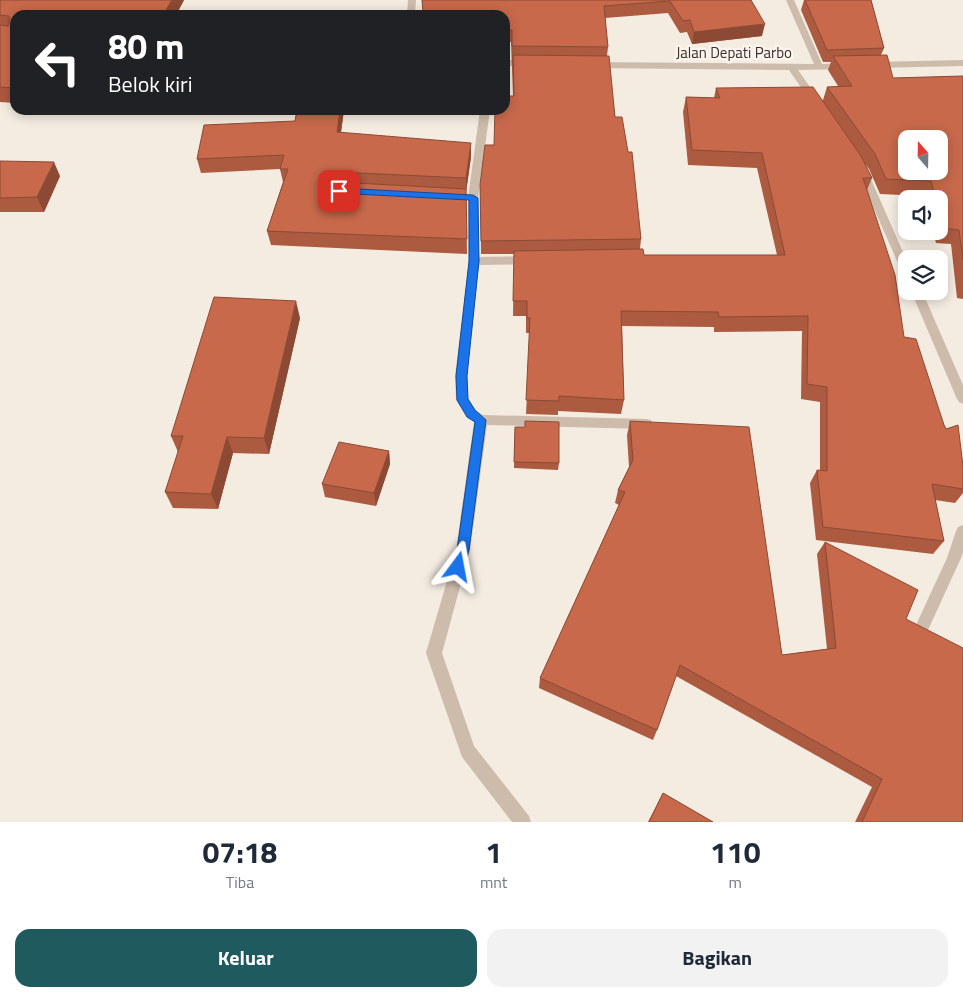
<!DOCTYPE html>
<html lang="id">
<style>
body{margin:0;font-family:"Titillium Web",sans-serif;background:#f2f2f3;color:#1f2937;height:100vh;display:flex;flex-direction:column;font-size:19px;white-space:nowrap}
*{box-sizing:border-box;margin:0}
p{font-size:16px;color:#747a83}
.icon{flex:none;width:28px;height:28px;fill:none;stroke:currentColor;stroke-width:2;stroke-linecap:round;stroke-linejoin:round}
.map{position:relative;height:822px;overflow:hidden}
.side{display:flex;flex-direction:column;background:#fff;flex:1}
.side>*{flex:none}
.guide{position:absolute;left:10px;top:10px;width:500px;height:105px;border-radius:15px;box-shadow:0 2px 12px #0003;background:#202124;color:#fff;overflow:hidden}
.needle{width:32px;rotate:340deg}
.buttons{position:absolute;left:898px;top:130px;display:grid;gap:10px}
.buttons a{display:grid;place-items:center;width:50px;height:50px;border-radius:10px;background:#fff;box-shadow:0 2px 12px #0003;font-size:25px}
.pin{position:absolute;display:grid;place-items:center;width:42px;height:42px;color:#fff;margin:-21px;border-radius:10px;box-shadow:0 2px 8px #0006}
.me{position:absolute;width:55px;margin:-28px;rotate:13deg;stroke-linejoin:round;filter:drop-shadow(0 0 4px #0008)}
.turn{display:flex;align-items:center;gap:18px;height:105px;padding:0 15px;font-size:22px}
.turn .icon{width:65px;height:65px;stroke-width:2.5}
.turn b{display:block;font-size:35px;line-height:42px}
.eta{display:flex;justify-content:space-evenly;align-items:center;height:85px;text-align:center}
.eta b{font-size:30px;font-weight:700;line-height:35px}
.primary-button{display:flex;gap:10px;margin-top:auto;padding:10px 15px}
.primary-button a{flex:1;height:58px;border-radius:15px;background:#1f5a5e;color:#fff;font-size:20px;font-weight:700;line-height:58px;text-align:center}
.primary-button a+a{background:#f2f2f3;color:#1f2937}
.map>svg:first-child{display:block}
.lines{fill:none;stroke-linecap:round;stroke-linejoin:round}
.minor{fill:#cdbbac;fill-rule:evenodd}
.wall{fill:#ac5a40}
.shaded-wall{fill:#8c4a34}
.building{fill:#c8694b;stroke:#8c4a34;fill-rule:evenodd}
.route{fill:#1a73e8;stroke:#114b97}
.labels{text-anchor:middle;stroke-width:5;stroke-linejoin:round;paint-order:stroke}
.far-street-label{font-size:15px;fill:#3b302b;stroke:#fbf5ee}
</style>
<div class="map">
<svg width="963" height="822" viewBox="0 0 963 822">
<rect width="100%" height="100%" fill="#f4ebe1"/>
<g class="lines">
<g class="minor">
<path d="M408,0h8l-1,15h-8z"/>
<path d="M786,0h8l28,64 24,-1 4,3 -4,3 -48,1 21,30 -2,2h-6l-22,-32 -196,-2 -4,-3 4,-3 221,2z"/>
<path d="M505,60h23l4,3 -4,3h-23z"/>
<path d="M963,60v6l-90,2 -4,-3 4,-3z"/>
<path d="M480,110h10l-12,88 1,59 50,-1 5,4 -5,4 -50,1 -12,111 1,23 7,11 8,5 164,4 4,1 2,4 -2,4 -4,1 -160,-4 -17,125 -28,103 32,93 55,70 2,6h-19l-50,-65 -36,-104 30,-103 18,-128 -7,-6 -11,-16 -1,-24 14,-115 -1,-63z"/>
<path d="M862,167l5,3 39,89v15l-5,-4 -44,-100z"/>
<path d="M911,291h11l41,94v19l-4,-2 -2,-3z"/>
<path d="M963,525v27l-2,6 -33,72 -5,2 -5,-2 -2,-5 31,-67 9,-27 2,-4z"/>
</g>
</g>
<g class="wall">
<path d="M0,0h184l-8,15h-161v88l-15,-1z"/>
<path d="M422,0h329l11,36 -70,8 -5,-12 -7,1 -12,-20 -63,5 3,29 -1,9 8,61 26,122 -1,10 4,6h133l-20,-87 -69,-3 -5,-53 3,-15 28,1 2,-10 107,12 4,-13 11,-1 -10,-16 3,-8h-8l-22,-52 3,-10h67l13,48 -3,7 12,23 70,-2v223l-6,-1 -6,-54 -15,-1 -3,-12h6v-32h-14l-1,-3 -44,-2 -11,-25 -4,-5 7,14 -5,12 37,147 59,129v27l-8,10 -20,-3 9,41 -11,13 -117,-14 -6,-57 7,-13h3v-68l-19,-3 1,-68 -88,1v-5l-92,-1 2,74 -3,14 -63,-3v4l-32,-1 4,-81h-4v-17h-13l1,-62h-33l-1,-69 33,-89 -2,-54 -6,1v-28z"/>
<path d="M297,110h47l-3,22 130,25 -5,35 1,62 -196,-9 -4,-14 16,-49 -3,-13 -79,4 -4,-14 98,-38z"/>
<path d="M0,161l60,15 -16,36h-44z"/>
<path d="M300,318l-31,136 -36,-1 -15,56 -45,-1 -8,-16 13,-40 -7,-16z"/>
<path d="M630,421l152,234 45,-6 -10,-95 8,-12 81,77 57,203h-108l17,-35 -196,-111 -19,54 -4,10 -114,-52 1,-10 79,-173 -4,-2 3,-13 11,-23 -2,-32z"/>
<path d="M515,427l44,36 -1,7 -44,-2z"/>
<path d="M389,451l1,13 -14,42 -51,-9 -3,-13z"/>
<path d="M663,793l50,29h-65z"/>
</g>
<g class="shaded-wall">
<path d="M172,0h12l-8,15h-13z"/>
<path d="M765,24l-3,12 -70,8 2,-12z"/>
<path d="M340,110h4l-5,36 -2,-14z"/>
<path d="M471,143v14l-5,35v-14z"/>
<path d="M54,162l6,14 -16,36 -7,-15z"/>
<path d="M337,172l2,14 -9,-9z"/>
<path d="M296,301l4,17 -31,136 -5,-16z"/>
<path d="M227,437l6,16 -15,56 -7,-15z"/>
<path d="M389,451l1,13 -14,42 -2,-13z"/>
</g>
<g class="building">
<path d="M0,0h172l-9,15h-148v73l-15,-1v-62l8,1 2,-8 -1,-2 -9,-1z"/>
<path d="M422,0h329l14,24 -71,8 -4,-12 -7,1 -13,-20 -66,5 4,41 -96,-1v-16l-7,1v-16h-82z"/>
<path d="M805,0h66l13,48 -57,2z"/>
<path d="M513,55l96,1 6,61h7l6,35h4l9,87 -160,2 -1,-56 5,-40h9l1,-35h10v-14h9z"/>
<path d="M887,55l6,23 70,-2v184l-4,-30 -16,-2 -4,-17v-12h-3l-5,-18 -45,-2 -11,-25 -48,-67 25,-1 -19,-30zM906,139h33v32h-33z"/>
<path d="M813,87l48,69 11,22h-9l32,97 9,62 12,2 28,86 2,4 12,-4 5,41v23l-31,-5 12,57 -121,-14 -6,-57 10,1v-84l-20,-3 1,-68 -89,1 -1,-5 -97,-1 3,89 -65,-4v5l-33,-1 4,-82h-3v-17h-14l1,-50 129,-2 1,6h141l-23,-102 -70,-3 -6,-53 34,1 -4,-10z"/>
<path d="M297,110h43l-3,22 134,11 -5,35 -129,-6 -7,5 7,5 129,7 1,50 -200,-8 21,-62h-8l4,-14 -87,4 7,-34 91,-4z"/>
<path d="M0,161l54,1 -17,35 -37,1z"/>
<path d="M214,297l82,4 -32,137 -37,-1 -16,57 -46,-2 18,-56h-12z"/>
<path d="M525,421l34,1v41l-45,-1 1,-35h10z"/>
<path d="M630,421l119,6 33,228 54,-7 -11,-106 93,48 -12,29 57,29v174h-101l20,-43 -202,-114 -23,65 -117,-52 85,-186 -7,-2 15,-30z"/>
<path d="M339,442l50,9 -15,42 -52,-9z"/>
<path d="M663,793l50,29h-64z"/>
</g>
<path class="route" d="M339,188l134,7 5,3 1,63 -12,115 1,23 7,11 11,10 -17,130 -6,21 -5,2 -4,-2 -2,-4 5,-17 18,-128 -8,-5 -10,-17 -1,-24 13,-115v-61l-133,-7v-4z"/>
<g class="labels">
<g class="far-street-label">
<text x="734" y="58">Jalan Depati Parbo</text>
</g>
</g>
</svg>
<div class="buttons">
<a><svg class="needle" viewBox="-14 -14 28 28"><path d="M0-13l5 13h-10z" fill="#e53935"/><path d="M0 13l5-13h-10z" fill="#747a83"/></svg></a>
<a><svg class="icon" aria-label="sound" viewBox="0 0 24 24"><path d="M4 9h4l5-4v14l-5-4H4zM17 9q2 3 0 6"/></svg></a>
<a><svg class="icon" aria-label="layers" viewBox="0 0 24 24"><path d="M12 4l9 5-9 5-9-5zM3 14l9 5 9-5"/></svg></a>
</div>
<div class="pin" style="left:339px;top:191px;background:#d93025"><svg class="icon" aria-label="arrive" viewBox="0 0 24 24"><path d="M6 21V4h12l-3 4 3 4H6"/></svg></div>
<svg class="me" style="left:458px;top:567px" viewBox="-20 -20 40 40"><path d="M0-17L14 15 0 8-14 15z" fill="#1a73e8" stroke="#fff" stroke-width="4"/></svg>
<div class="guide">
<div class="turn"><svg class="icon" aria-label="left" viewBox="0 0 24 24"><path d="M17 20v-9H6M10 6l-5 5 5 5"/></svg><div><b>80 m</b>Belok kiri</div></div>
</div>
</div>
<section class="side">
<div class="eta">
<div><b>07:18</b><p>Tiba</p></div>
<div><b>1</b><p>mnt</p></div>
<div><b>110</b><p>m</p></div>
</div>
<div class="primary-button"><a>Keluar</a><a>Bagikan</a></div>
</section>
